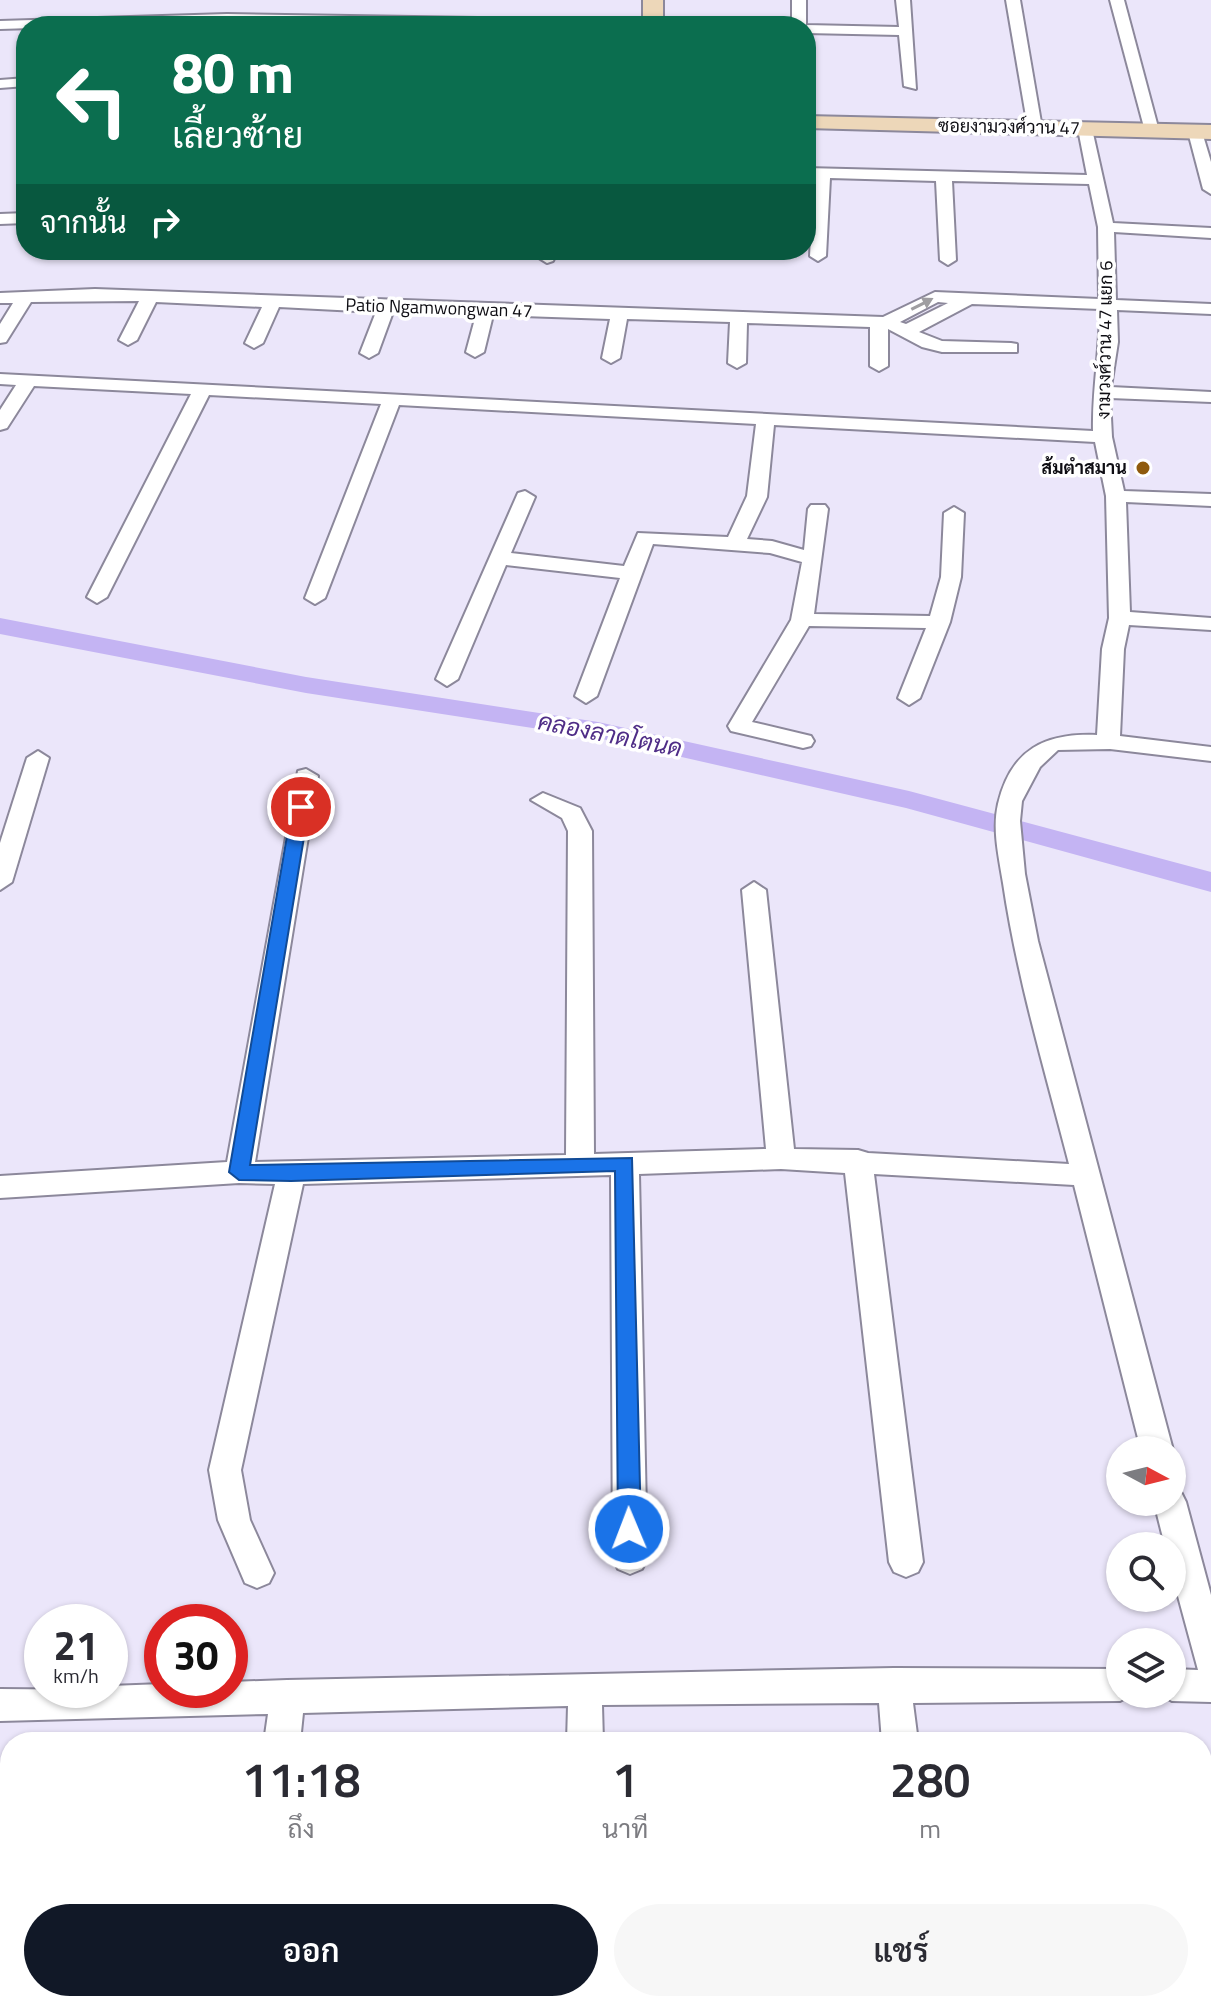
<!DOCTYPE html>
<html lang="th">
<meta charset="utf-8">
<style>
body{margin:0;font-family:"Titillium Web",Sarabun,sans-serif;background:#f7f7f7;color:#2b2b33;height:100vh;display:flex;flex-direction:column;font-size:30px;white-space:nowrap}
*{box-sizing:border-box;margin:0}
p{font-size:26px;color:#7c7c81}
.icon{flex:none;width:44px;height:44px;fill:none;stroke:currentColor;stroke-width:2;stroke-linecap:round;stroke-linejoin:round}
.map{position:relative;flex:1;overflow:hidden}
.details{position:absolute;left:0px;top:1732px;width:1212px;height:280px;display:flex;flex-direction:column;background:#fff;border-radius:32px 32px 0 0;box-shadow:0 2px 6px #0004}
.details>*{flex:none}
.guide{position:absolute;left:16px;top:16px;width:800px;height:244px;border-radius:32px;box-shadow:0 2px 6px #0004;background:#0b6e4f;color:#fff;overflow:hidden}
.needle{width:52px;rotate:97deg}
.tools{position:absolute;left:1106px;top:1436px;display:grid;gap:16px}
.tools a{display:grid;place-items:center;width:80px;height:80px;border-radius:50%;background:#fff;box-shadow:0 2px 6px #0004;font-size:40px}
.speed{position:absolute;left:24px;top:1604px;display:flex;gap:16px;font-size:40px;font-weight:700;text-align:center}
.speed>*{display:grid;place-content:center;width:104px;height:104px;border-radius:50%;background:#fff;box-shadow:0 2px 6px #0004;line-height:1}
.speed small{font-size:20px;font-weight:400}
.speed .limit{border:12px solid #d22;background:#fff;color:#111}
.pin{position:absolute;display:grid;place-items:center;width:68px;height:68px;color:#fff;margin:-34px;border:4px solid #fff;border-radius:50%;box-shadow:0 2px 8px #0007}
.me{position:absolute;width:88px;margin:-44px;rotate:359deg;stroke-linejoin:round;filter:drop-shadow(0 0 6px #0008)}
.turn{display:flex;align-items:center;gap:28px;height:168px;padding:0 24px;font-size:36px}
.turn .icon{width:104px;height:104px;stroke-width:2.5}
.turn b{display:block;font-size:56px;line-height:68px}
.then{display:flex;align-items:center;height:76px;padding:0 24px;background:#0003;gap:16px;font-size:30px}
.eta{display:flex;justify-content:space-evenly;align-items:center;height:136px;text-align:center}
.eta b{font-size:48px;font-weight:600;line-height:56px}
.action{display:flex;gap:16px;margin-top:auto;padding:16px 24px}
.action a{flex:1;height:92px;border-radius:48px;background:#111827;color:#fff;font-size:32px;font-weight:600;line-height:92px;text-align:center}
.action a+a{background:#f7f7f7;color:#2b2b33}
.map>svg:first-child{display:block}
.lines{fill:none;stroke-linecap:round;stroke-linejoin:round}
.canal{fill:#c4b4f3;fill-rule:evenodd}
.street-casing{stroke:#8c889b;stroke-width:4}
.secondary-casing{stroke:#8c889b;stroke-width:4}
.street{fill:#fff;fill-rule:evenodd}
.secondary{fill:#edd7b9;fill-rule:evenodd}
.oneway{fill:#9f9ea1}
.route{fill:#1a73e8;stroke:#114b97;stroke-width:2}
.poi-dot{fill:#8f5a0d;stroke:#fff;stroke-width:3}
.labels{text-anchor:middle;stroke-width:7;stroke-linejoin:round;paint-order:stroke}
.far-street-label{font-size:18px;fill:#0e0d13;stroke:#fff}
.far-poi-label{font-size:18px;font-weight:bold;fill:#0e0d13;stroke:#fff;text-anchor:end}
.water-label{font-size:24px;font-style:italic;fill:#4f2d87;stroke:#fff}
</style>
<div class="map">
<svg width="1211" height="2012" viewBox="0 0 1211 2012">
<rect width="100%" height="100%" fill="#ebe6fa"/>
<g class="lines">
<path class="canal" d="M0,618l306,59 292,45 311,69 302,81v20l-305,-84 -308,-70 -292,-45 -306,-59z"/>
<g class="street-casing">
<g id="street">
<path d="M792,0h14v25l93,2 -3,-27h14l6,89 -12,-3 -5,-51 -93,-2v-7h-14z"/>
<path d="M1006,0h14l22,128 -7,4 -7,-4z"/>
<path d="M1110,0h14l35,131 -2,3 -12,-3z"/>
<path d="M227,14l511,8 7,4 -518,-4 -227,7v-8z"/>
<path d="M26,78v8l-26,2v-8z"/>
<path d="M1085,125l7,4 21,94 98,5v10l-97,-6 2,68 95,4v10l-94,-4 1,32 -7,45 100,5v10l-101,-4 2,39 12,54 87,3v12l-85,-4 4,110 81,6v12l-82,-5 -5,24 -4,87 91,11v14l-101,-12 -52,1 -18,17 -18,34 -2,20 5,53 13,67 135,509 -1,2 -31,-2 -67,-265 -200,-11 49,388 -5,10 -12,5 -12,-5 -5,-10 -44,-389 -64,-4 -142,5 8,385 -5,10 -12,5 -12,-5 -5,-10 -2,-384 -308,9 -62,286 9,50 24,53 -5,10 -12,5 -12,-5 -27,-63 -9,-50 66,-286 -36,-1 -239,15v-22l227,-14 71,-391 8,-2 12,7 -63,386 311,-7 2,-324 -6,-13 -31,-18 12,-7 37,15 12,23 2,323 172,-5 -24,-259 12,-8 12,8 28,259 64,1 10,3 201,11c-24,-93 -52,-186 -66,-281 -4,-25 -11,-54 -5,-79 13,-55 47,-71 99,-69l5,-86 7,-31 -3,-122 -11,-54 -321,-17 -7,72 -20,42 25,2 32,9 4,-41 3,-4h14l3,4 -14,105 116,2 11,-39 3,-64 10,-6 10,6 -3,64 -11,45 -30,76 -11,7 -11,-7 28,-70 -117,-2 -57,96 59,14 3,5 -3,5 -8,2 -72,-17 -3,-5 63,-106 11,-58 -32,-9 -117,-9 -56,152 -11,7 -11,-7 45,-118 -114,-13 -48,114 -11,7 -11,-7 82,-186 7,-2 10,6 -24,56 113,13 14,-33 90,4 19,-41 9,-72 -357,-19 -74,193 -10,6 -10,-6 76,-194 -172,-9 -102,202 -10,6 -10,-6 104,-203 -157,-8 -27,42 -7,2v-20l16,-25 -16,-1v-10l1093,57c-1,-41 7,-81 7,-122l-128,-5 -53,28 23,9 69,2 6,1v8h-75l-20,-5 -34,-18v37l-9,5 -9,-5v-39l-123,-4 -1,40 -9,5 -9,-5 2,-41 -103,-3 -7,39 -9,5 -9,-5 8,-39 -117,-4 -9,37 -9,5 -9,-5 10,-37 -83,-3 -15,41 -9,5 -9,-5 16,-41 -97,-5 -16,36 -9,5 -9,-5 17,-36 -106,-5 -19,38 -9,5 -9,-5 20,-39 -108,1 -25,40 -6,1v-19l13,-21h-13v-10l95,-4 788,28 52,-25 164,7 -1,-72 -9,-43 -137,-3 4,79 -8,5 -8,-5 -4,-79 -106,-3 -4,78 -8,5 -8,-5 4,-78h-8v-10l281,7 -9,-46zM938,302l10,1 -42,21 -6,-2z"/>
<path d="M1195,128l7,4 9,30v32l-8,-5 -15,-57z"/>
<path d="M26,213v10l-26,1v-10z"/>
<path d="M238,250h54c-11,8 -43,8 -54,0z"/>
<path d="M310,250h118l-8,5h-102z"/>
<path d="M542,250h16l-5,11 -6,2 -8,-5z"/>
<path d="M679,250h16l-3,7h-12z"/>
<path d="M38,751l11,7 -37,124 -12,8v-47l27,-85z"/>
<path d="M1172,1489l9,3 5,10 25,93v107l-39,-1 -13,-7h13v-25l26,1 -26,-96v-28h-7l-11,-44h18z"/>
<path d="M894,1668l226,1v25h13l-13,7 -207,2 5,39h-36l-3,-39 -277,2 1,37h-36l1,-36 -265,7 -3,29h-36l4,-28 -268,7v-32l110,1v-4l52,-2v6h68v-8l57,-2z"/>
<path d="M233,2002h38l-1,10h-38z"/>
<rect x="566" y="2002" width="38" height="10"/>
<path d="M911,2002h38l1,10h-38z"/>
</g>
</g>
<g class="secondary-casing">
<g id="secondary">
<rect x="643" y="0" width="20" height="26"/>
<path d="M806,116l405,9v14l-405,-11z"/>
</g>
</g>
<use href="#street" class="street"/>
<use href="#secondary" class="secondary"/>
</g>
<defs><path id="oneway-solid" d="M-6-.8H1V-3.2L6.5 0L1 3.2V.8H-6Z" transform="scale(2)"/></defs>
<use class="oneway" href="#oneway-solid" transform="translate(922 304) rotate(-27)"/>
<path class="route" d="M301,801l8,6 -59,358 382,-7 9,371 -4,7 -8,3 -8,-3 -3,-7 -3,-358 -324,10 -52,-1 -10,-8 63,-365z"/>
<circle class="poi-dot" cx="1143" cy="468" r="8"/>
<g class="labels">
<g class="far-street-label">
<text transform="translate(1009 127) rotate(1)" y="6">ซอยงามวงศ์วาน 47</text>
<text transform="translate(439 308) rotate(2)" y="6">Patio Ngamwongwan 47</text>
<text transform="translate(1105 340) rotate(-89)" y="6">งามวงศ์วาน 47 แยก 6</text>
</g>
<g class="far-poi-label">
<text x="1127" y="474">ส้มตำสมาน</text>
</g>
<g class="water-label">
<text transform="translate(610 735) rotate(11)" y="8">คลองลาดโตนด</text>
</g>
</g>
</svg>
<div class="tools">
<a><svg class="needle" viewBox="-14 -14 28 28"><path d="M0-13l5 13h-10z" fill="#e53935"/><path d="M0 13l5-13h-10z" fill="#7c7c81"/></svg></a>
<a><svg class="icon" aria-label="search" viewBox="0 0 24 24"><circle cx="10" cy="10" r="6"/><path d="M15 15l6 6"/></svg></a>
<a><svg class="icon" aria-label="layers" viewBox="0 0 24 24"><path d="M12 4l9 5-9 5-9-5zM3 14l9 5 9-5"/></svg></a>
</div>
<div class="speed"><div>21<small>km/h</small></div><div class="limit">30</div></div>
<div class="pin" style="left:301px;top:807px;background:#d93025"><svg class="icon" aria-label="arrive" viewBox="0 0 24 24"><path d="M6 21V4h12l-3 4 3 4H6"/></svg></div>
<svg class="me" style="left:629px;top:1529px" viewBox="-20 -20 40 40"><circle r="17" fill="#1a73e8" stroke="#fff" stroke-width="3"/><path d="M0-11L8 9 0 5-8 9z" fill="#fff"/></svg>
<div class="guide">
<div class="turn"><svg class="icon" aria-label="left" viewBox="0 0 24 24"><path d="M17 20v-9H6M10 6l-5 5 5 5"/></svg><div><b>80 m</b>เลี้ยวซ้าย</div></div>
<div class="then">จากนั้น<svg class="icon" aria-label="right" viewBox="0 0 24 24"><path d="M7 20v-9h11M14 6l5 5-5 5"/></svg></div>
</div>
<section class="details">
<div class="eta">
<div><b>11:18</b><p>ถึง</p></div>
<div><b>1</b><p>นาที</p></div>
<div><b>280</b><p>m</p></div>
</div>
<div class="action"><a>ออก</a><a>แชร์</a></div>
</section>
</div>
